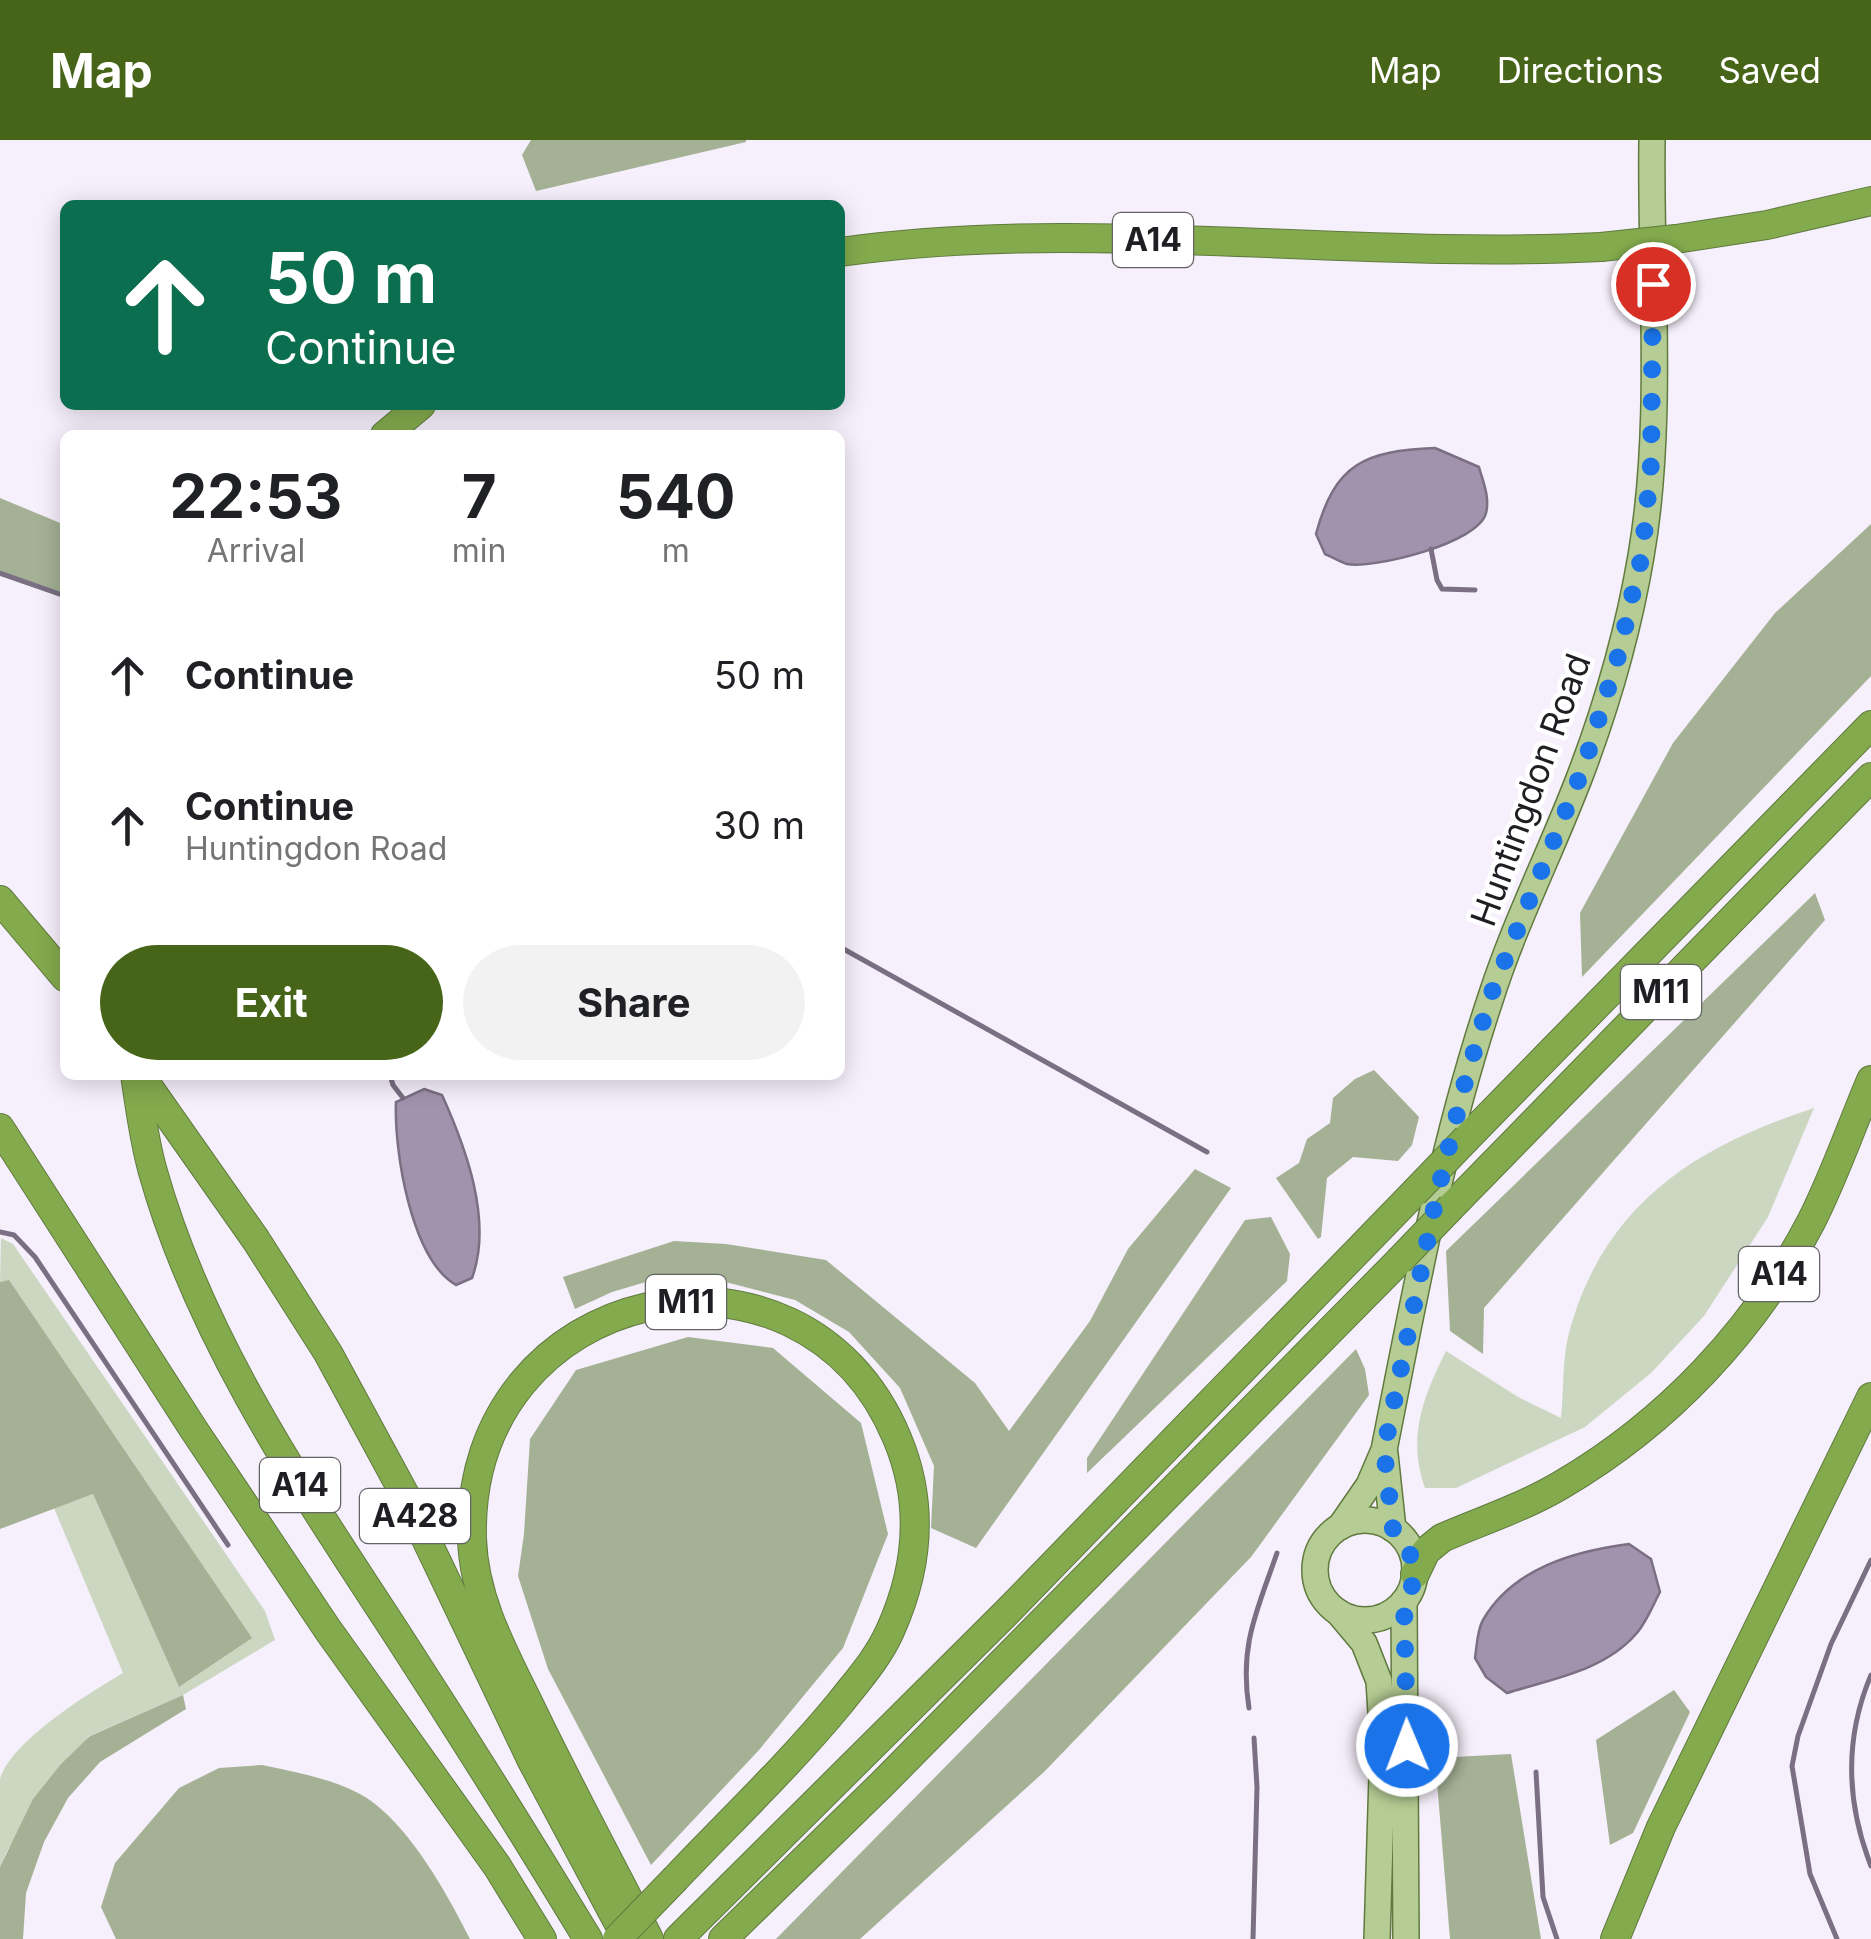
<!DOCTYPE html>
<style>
body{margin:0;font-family:Inter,sans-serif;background:#f2f2f2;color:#202124;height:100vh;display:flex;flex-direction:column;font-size:38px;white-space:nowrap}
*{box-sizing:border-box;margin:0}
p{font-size:32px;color:#757577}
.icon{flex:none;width:55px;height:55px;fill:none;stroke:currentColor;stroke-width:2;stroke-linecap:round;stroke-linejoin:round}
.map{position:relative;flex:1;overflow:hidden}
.panel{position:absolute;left:60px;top:290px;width:785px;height:650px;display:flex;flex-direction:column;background:#fff;border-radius:15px;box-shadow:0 5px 25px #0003}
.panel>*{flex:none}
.hud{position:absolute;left:60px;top:60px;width:785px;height:210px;border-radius:15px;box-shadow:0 5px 25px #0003;background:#0b6e4f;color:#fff;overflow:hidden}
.pin{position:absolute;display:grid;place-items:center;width:85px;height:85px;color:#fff;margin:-42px;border:5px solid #fff;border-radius:50%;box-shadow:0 2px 10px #0007}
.me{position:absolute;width:110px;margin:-55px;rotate:359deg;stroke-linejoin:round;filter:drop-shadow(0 0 8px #0008)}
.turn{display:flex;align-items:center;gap:35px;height:210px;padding:0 40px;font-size:45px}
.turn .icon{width:130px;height:130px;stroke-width:2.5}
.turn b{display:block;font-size:70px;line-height:85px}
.eta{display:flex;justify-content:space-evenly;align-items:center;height:170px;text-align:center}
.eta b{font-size:60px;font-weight:700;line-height:70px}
.action{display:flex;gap:20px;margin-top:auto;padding:20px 40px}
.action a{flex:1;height:115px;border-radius:60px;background:#476518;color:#fff;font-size:40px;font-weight:700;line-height:115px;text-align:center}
.action a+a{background:#f2f2f2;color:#202124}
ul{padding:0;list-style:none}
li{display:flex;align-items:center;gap:30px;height:150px;padding:0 40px}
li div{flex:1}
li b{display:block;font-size:38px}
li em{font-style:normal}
header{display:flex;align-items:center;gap:60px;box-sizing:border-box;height:140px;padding:0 50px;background:#476518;color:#fff}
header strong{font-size:48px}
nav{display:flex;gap:55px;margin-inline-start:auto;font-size:35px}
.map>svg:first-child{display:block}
.green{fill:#ccd7c1}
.forest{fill:#a4b195}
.water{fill:#a192ad;stroke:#7a6f83;stroke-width:2.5}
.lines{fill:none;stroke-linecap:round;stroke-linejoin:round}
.stream{stroke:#7a6f83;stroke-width:5}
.major-casing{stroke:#607a3e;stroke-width:28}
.highway-casing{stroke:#607a3e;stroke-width:30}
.major{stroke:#b5cd94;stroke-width:25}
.highway{stroke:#83ab4d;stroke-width:28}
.highway-bridge-casing{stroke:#607a3e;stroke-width:30;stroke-linecap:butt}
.highway-bridge{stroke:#83ab4d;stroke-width:28}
.route{stroke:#1a73e8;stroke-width:18;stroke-dasharray:0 32.4}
.labels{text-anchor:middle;stroke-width:9;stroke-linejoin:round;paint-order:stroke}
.shield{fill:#fff;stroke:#636264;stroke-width:2.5}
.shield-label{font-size:32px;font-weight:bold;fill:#201e22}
.street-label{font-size:35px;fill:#201e22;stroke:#fff}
</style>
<header>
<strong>Map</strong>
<nav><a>Map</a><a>Directions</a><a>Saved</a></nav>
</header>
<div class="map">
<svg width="1871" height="1799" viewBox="0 0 1871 1799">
<rect width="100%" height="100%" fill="#f6effc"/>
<g class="green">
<path d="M1814,968l-46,109 -64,99 -53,57 -66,54 -129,61h-31c-18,-50 -2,-91 21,-137l72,46 43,21c3,-28 1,-59 8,-85 35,-129 125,-186 245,-225z"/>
<path d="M1,1098l12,6 252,367 10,29 -92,55 -94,41 -81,113 -8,18c0,-22 0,-66 0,-87 9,-38 91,-88 123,-107l-69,-165 39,-14 86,193 72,-49 -242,-357 -9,1z"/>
</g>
<g class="forest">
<path d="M531,0h215v2l-210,49 -14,-36z"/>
<path d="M0,358l65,27v73l-65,-22z"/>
<path d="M1871,384v152l-289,301 -2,-64 93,-170 102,-130z"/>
<path d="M1815,753l10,27 -341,388 -1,46 -33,-23 -4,-80z"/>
<path d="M1374,930l45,47 -7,28 -14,16 -45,-4 -26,21 -6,59 -3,2 -42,-61 23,-15 8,-24 23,-16 3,-25 22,-19z"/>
<path d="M1195,1029l36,19 -255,360 -45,-20 3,-62 -34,-78 -51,-56 -54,-32 -81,-21h-58l-44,13 -37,17 -12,-32 111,-36 52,3 100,16 149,123 34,48 81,-110 38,-72z"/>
<path d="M1271,1077l19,37 -3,27 -200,192v-15l158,-238z"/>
<path d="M9,1140l243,358 -73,49 -86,-193 -93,35v-247z"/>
<path d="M688,1197l85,11 88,75 27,111 -45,114 -84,102 -108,115 -103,-196 -30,-93 6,-42 6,-95 46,-69z"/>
<path d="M1356,1209l9,20 4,26 -118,162 -206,214 -185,168h-84z"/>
<path d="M1674,1550l16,22 -57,121 -23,12 -14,-105z"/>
<path d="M183,1555l3,14 -86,53 -32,36 -24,44 -18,51 -3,46h-23v-72l33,-68 28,-35 29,-28z"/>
<path d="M1511,1614l30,185h-91l-15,-181z"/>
<path d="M262,1625c32,7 67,13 96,28 47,24 89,100 112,146h-354l-15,-32 14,-44 64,-75 40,-20z"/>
</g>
<g class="water">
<path d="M1435,308l44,19c4,15 11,30 7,46 -7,30 -112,56 -139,51 -7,-2 -15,-7 -22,-10l-9,-20c19,-71 49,-83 119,-86z"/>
<path d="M424,949l18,6c24,53 51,126 30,183l-16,7c-45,-26 -62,-134 -60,-183z"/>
<path d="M1629,1404l22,15 9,33c-7,13 -14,31 -24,42 -32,37 -85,45 -129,59l-21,-16 -11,-19c2,-12 2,-28 8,-38 30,-52 92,-69 146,-76z"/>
</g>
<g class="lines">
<g class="stream">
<path d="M1431,409l6,31 5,9 33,1"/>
<path d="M0,433l65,23"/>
<path d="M840,807l367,205"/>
<path d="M390,935l3,10 10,13"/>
<path d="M0,1092l14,3 21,22 193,288"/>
<path d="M1871,1535c-27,64 -25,127 0,191"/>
<path d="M1249,1568c-10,-63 8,-97 28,-155"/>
<path d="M1536,1632l7,125 14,42"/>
<path d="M1253,1799l4,-152 -3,-49"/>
<path d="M1837,1799l-27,-65 -18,-108 6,-30 33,-92 40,-84"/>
</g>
<g class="major-casing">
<g id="major">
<path d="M1385,1314l8,75"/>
<circle cx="1365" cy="1430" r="50"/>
<path d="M1340,1387l29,-42 15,-35c30,-151 57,-303 106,-450 25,-79 64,-154 93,-232 25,-67 46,-141 58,-212 23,-133 9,-281 11,-416"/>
<path d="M1404,1461l2,338"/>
<path d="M1338,1472l26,31 15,38 4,62 -6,196"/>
</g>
</g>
<g class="highway-casing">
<g id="highway">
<path d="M1676,99l91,-14 104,-24"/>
<path d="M840,112c252,-35 508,8 761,-5"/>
<path d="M385,295l36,-30"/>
<path d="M0,760l65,77"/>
<path d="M135,935c5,32 9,66 18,97 47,167 148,315 242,459 66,102 130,204 193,308"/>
<path d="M140,935l116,165 72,113 77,142 127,266 95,178"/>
<path d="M0,988l194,302 134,200 169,236 45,73"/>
<path d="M1467,998l404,-413"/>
<path d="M1451,1067l420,-430"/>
<path d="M1415,1434l11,-23 16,-13c39,-17 82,-31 119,-53 106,-62 193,-154 250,-263 23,-45 40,-95 60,-142"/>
<path d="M649,1799c-40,-78 -82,-156 -120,-235 -26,-53 -55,-105 -57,-165 -7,-256 330,-328 425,-101 27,64 22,129 -7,193 -12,27 -32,49 -50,72 -51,62 -109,117 -164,175"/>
<path d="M678,1799l329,-327 407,-419"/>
<path d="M723,1799l159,-155 517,-523"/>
<path d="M1615,1799l46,-112 210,-430"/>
</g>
</g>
<use href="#major" class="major"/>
<use href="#highway" class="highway"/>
<g class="highway-bridge-casing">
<g id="highway-bridge">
<path d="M1601,107l75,-8"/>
<path d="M1414,1053l53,-55"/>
<path d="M1399,1121l52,-54"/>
<path d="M617,1799l59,-61"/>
</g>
</g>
<use href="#highway-bridge" class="highway-bridge"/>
</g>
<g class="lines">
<path class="route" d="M1407,1606l-3,-145 10,-19v-17l-9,-24 -12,-12 -9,-79 52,-251 28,-113 26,-89 94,-231 36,-116 14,-63 8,-31 9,-92 2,-180"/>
</g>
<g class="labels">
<g class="shield">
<rect x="1113" y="73" width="80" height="54" rx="8"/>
<rect x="1621" y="825" width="80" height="54" rx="8"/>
<rect x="1739" y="1107" width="80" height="54" rx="8"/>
<rect x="646" y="1135" width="80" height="54" rx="8"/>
<rect x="260" y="1318" width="80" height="54" rx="8"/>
<rect x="360" y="1349" width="110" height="54" rx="8"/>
</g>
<g class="shield-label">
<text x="1153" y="111">A14</text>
<text x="1661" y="863">M11</text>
<text x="1779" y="1145">A14</text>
<text x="686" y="1173">M11</text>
<text x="300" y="1356">A14</text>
<text x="415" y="1387">A428</text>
</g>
<g class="street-label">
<text transform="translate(1531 650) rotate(-70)" y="12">Huntingdon Road</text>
</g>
</g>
</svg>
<div class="pin" style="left:1653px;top:144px;background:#d93025"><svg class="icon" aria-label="arrive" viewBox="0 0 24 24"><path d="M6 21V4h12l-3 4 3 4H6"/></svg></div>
<svg class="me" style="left:1407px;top:1606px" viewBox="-20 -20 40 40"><circle r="17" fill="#1a73e8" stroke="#fff" stroke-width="3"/><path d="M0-11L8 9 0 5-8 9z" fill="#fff"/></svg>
<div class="hud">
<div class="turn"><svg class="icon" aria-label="ahead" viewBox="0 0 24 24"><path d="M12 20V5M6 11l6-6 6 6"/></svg><div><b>50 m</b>Continue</div></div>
</div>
<section class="panel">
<div class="eta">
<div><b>22:53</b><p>Arrival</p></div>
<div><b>7</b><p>min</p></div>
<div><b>540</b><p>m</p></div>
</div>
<ul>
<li><svg class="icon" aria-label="ahead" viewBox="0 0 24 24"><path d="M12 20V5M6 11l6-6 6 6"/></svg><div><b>Continue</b></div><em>50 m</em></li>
<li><svg class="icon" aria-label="ahead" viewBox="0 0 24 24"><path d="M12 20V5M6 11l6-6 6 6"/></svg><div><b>Continue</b><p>Huntingdon Road</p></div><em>30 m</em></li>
</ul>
<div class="action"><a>Exit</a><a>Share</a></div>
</section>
</div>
